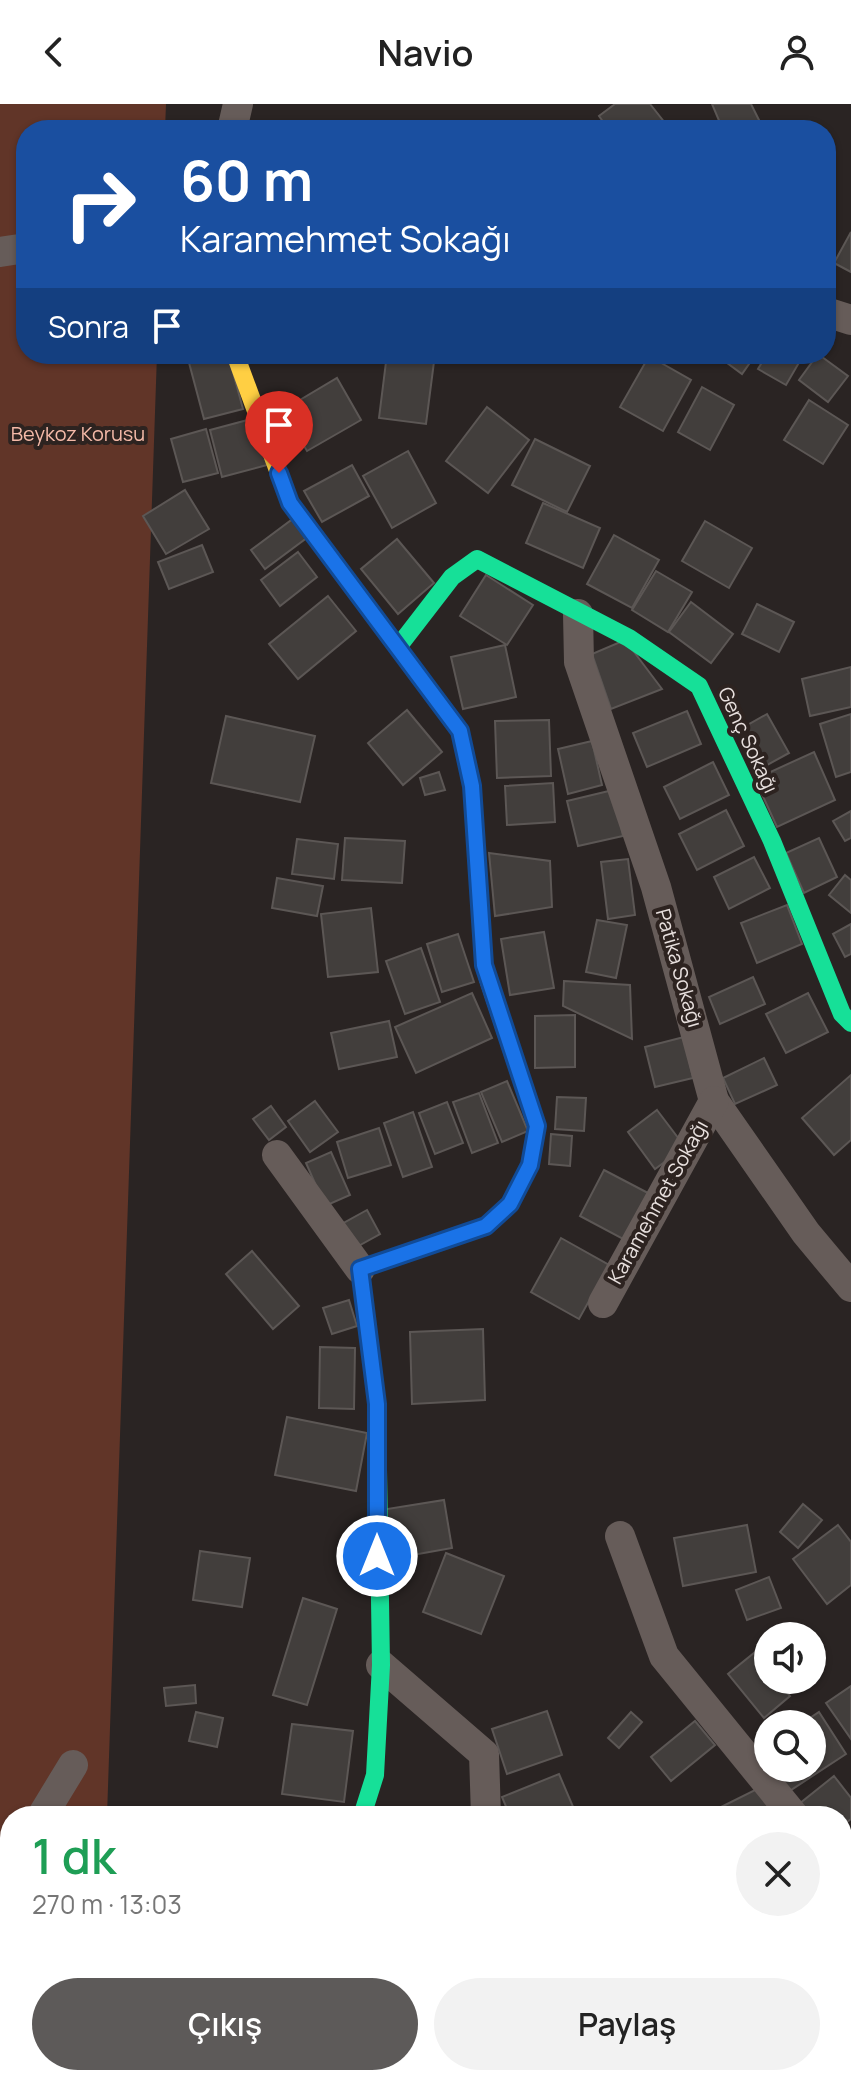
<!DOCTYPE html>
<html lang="tr">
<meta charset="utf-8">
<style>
body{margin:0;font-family:Manrope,sans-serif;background:#f2f2f2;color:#222;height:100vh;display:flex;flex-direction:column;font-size:30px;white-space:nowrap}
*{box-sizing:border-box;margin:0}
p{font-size:26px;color:#767676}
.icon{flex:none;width:44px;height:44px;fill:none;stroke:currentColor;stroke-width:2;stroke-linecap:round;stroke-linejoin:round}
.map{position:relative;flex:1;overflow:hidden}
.side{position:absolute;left:0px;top:1702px;width:852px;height:280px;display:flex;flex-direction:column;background:#fff;border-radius:32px 32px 0 0;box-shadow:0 2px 6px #0004}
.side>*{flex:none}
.hud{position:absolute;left:16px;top:16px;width:820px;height:244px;border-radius:32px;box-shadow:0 2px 6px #0004;background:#1a4fa0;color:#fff;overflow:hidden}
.tools{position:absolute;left:754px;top:1518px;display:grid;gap:16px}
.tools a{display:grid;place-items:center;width:72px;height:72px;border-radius:50%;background:#fff;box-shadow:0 2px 6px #0004;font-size:40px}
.pin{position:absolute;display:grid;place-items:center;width:68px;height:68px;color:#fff;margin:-82px -34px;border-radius:50% 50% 50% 0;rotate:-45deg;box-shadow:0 0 8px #0007}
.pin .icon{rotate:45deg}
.me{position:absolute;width:88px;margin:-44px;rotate:0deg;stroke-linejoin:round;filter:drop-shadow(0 0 6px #0008)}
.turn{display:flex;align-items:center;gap:28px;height:168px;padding:0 32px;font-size:36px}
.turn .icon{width:104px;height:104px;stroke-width:2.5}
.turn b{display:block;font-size:56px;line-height:68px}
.then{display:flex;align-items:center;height:76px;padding:0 32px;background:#0003;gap:16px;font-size:30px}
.round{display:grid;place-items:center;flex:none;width:84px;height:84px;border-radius:42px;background:#f2f2f2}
.overview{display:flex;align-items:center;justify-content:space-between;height:136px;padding:0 32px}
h1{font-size:48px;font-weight:600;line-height:60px;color:#1e9e55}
.action{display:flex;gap:16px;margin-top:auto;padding:16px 32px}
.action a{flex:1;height:92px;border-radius:48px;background:#5d5a59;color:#fff;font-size:32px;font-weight:600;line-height:92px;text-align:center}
.action a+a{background:#f2f2f2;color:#222}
header{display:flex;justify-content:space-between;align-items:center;height:104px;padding:0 32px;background:#fff;font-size:36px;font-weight:600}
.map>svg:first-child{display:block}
.green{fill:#613528}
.building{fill:#423e3c;stroke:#5c5755;stroke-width:2}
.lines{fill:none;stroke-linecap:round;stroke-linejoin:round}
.street{stroke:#665c59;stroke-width:30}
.fast{stroke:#16e098;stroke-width:18}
.slow{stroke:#ffcf43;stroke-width:18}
.jam{stroke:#f24e42;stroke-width:18}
.route-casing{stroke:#114b97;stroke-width:20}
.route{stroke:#1a73e8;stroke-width:14}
.labels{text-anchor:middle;stroke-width:8;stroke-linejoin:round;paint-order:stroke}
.park-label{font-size:20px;fill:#f5baa8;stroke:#2d2320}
.street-label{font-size:20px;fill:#e8e0de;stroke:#2d2320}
</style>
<header><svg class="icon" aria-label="back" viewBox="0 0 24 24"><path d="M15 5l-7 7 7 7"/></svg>Navio<svg class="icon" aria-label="person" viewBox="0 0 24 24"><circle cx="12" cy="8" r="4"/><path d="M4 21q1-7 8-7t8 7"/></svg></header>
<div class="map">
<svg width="851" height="1982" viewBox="0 0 851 1982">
<rect width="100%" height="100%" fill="#2a2423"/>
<path class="green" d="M0,0h166l-1,26h-139v224h131l-50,1462h-97v88l-10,8z"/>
<g class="building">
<path d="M615,0h35l19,24 -60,2 -10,-14z"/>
<path d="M712,0h39l13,26h-41z"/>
<path d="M851,128v40l-17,-9z"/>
<path d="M207,250h21l15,55 -39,10 -16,-60z"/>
<path d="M387,250h48l-9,70 -47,-6z"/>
<path d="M715,250h41l-14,20z"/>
<path d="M767,250h37l-18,31 -28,-16z"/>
<path d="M818,250l30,22 -20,26 -29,-22z"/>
<path d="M649,252l42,24 -28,51 -43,-24z"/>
<path d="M337,274l24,42 -54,31 -24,-41z"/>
<path d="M702,283l32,18 -24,45 -32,-18z"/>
<path d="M809,296l39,25 -25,39 -39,-24z"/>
<path d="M487,303l42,33 -41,53 -42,-32z"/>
<path d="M255,314l12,47 -45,12 -12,-47z"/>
<path d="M206,325l12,44 -35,9 -12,-43z"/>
<path d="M535,335l55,27 -23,46 -55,-27z"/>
<path d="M408,347l28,52 -44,25 -29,-52z"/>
<path d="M352,361l17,31 -47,26 -18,-31z"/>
<path d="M185,386l24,39 -43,25 -23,-38z"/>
<path d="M543,399l57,25 -17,40 -57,-25z"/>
<path d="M294,414l14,19 -43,32 -14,-19z"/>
<path d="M705,417l47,27 -23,40 -47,-27z"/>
<path d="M614,431l45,25 -27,48 -45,-24z"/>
<path d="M397,435l37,44 -36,31 -37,-45z"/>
<path d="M202,441l11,27 -44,17 -11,-27z"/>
<path d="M298,448l19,25 -37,29 -19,-26z"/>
<path d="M656,467l36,21 -24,40 -36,-22z"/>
<path d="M486,471l47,30 -26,40 -47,-29z"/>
<path d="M328,492l28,35 -58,48 -29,-35z"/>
<path d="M691,498l42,32 -22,29 -42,-31z"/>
<path d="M757,500l37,18 -15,30 -37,-18z"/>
<path d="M625,536l37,49 -51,20 -19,-55z"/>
<path d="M505,541l11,52 -53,12 -12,-52z"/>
<path d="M851,563v40l-41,9 -8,-37z"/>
<path d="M407,606l35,42 -39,33 -35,-42z"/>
<path d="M687,607l14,33 -54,23 -14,-34z"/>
<path d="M767,610l22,39 -31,17 -21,-39z"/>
<path d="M851,610v58l-15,5 -16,-53z"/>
<path d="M226,612l89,20 -15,66 -89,-19z"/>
<path d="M549,616l2,56 -54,2 -2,-57z"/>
<path d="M592,637l10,44 -34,9 -10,-45z"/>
<path d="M814,648l21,48 -58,27 -22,-48z"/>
<path d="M713,658l16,33 -49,24 -16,-32z"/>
<path d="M439,668l6,18 -20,5 -5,-17z"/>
<path d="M553,679l2,39 -48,3 -2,-39z"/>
<path d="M613,686l10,46 -45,10 -11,-45z"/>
<path d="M726,706l18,36 -47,24 -18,-36z"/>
<path d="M851,707v27l-6,3 -12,-20z"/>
<path d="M345,734l60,3 -3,42 -60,-3z"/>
<path d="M819,734l18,39 -33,16 -18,-40z"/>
<path d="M297,735l41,5 -4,35 -42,-5z"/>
<path d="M489,749l61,8 2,46 -57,9z"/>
<path d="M754,753l16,31 -41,21 -15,-32z"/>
<path d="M628,755l7,56 -27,4 -7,-57z"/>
<path d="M845,771l6,5v33l-22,-18z"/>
<path d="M277,774l46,8 -6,30 -45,-8z"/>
<path d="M787,801l15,39 -45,19 -16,-40z"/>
<path d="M371,804l7,64 -50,5 -7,-63z"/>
<path d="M597,816l30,5 -11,53 -30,-6z"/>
<path d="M851,820v30l-6,3 -12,-23z"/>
<path d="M544,828l10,56 -44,7 -9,-56z"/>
<path d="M458,830l16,48 -32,10 -15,-48z"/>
<path d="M421,844l19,54 -35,12 -19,-53z"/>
<path d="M753,873l12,27 -45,20 -11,-27z"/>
<path d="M564,877l66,4 2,54 -69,-33z"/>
<path d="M472,889l20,45 -76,35 -21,-46z"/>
<path d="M808,889l20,39 -42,21 -20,-39z"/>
<path d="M575,911v52l-40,1v-52z"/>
<path d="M389,917l8,36 -58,12 -8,-36z"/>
<path d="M684,933l9,41 -38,9 -10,-40z"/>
<path d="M764,954l13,27 -42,19 -12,-26z"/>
<path d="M851,971v65l-17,15 -32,-37z"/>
<path d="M507,977l21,50 -26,11 -21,-50z"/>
<path d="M479,989l19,50 -26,10 -19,-51z"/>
<path d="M557,993l29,1 -2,33 -29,-2z"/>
<path d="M315,997l23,31 -28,20 -22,-31z"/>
<path d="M447,998l16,41 -28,11 -16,-41z"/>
<path d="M271,1002l15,21 -17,13 -16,-21z"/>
<path d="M657,1006l28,37 -30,22 -27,-37z"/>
<path d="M413,1008l19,55 -29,10 -19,-54z"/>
<path d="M379,1024l12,37 -43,13 -11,-36z"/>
<path d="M551,1030l21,2 -2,30 -21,-2z"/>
<path d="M331,1048l19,43 -25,11 -19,-43z"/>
<path d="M604,1066l44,23 -25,46 -43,-23z"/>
<path d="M367,1106l13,24 -27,15 -13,-24z"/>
<path d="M561,1134l48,27 -30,54 -48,-27z"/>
<path d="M252,1147l47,55 -26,23 -47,-55z"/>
<path d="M349,1196l8,26 -25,8 -9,-26z"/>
<path d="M483,1225l2,71 -73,4 -2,-72z"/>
<path d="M320,1243l35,1 -1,61 -35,-1z"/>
<path d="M287,1313l80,16 -11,58 -81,-16z"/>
<path d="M444,1396l8,48 -62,11 -9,-49z"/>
<path d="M803,1400l19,16 -24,28 -18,-16z"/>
<path d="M747,1421l9,47 -73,14 -9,-48z"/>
<path d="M838,1421l13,17v43l-24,19 -34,-45z"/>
<path d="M200,1447l50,7 -8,49 -49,-7z"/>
<path d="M446,1449l58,23 -23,58 -58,-22z"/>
<path d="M769,1473l12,31 -34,12 -11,-30z"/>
<path d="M303,1494l34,11 -30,96 -34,-10z"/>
<path d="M754,1549l14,16v11h9l13,16 -26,22 -36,-44z"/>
<path d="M195,1581l1,18 -30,3 -2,-18z"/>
<path d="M851,1582v53l-25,-36z"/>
<path d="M547,1607l15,44 -55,19 -15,-45z"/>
<path d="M196,1608l27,6 -6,29 -28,-6z"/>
<path d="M631,1608l11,10 -23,26 -11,-10z"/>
<path d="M819,1608l27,42 -58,38 -15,-24h39v-44h-11z"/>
<path d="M695,1617l20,24 -44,36 -20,-24z"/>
<path d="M292,1620l61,7 -9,71 -62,-8z"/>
<path d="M559,1670l18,42h-67l-8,-19z"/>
<path d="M834,1672l17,22v21l-9,7v-10h-42l-6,-8z"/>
<path d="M759,1684l14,28h-70z"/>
<path d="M851,1815v45l-9,7v-45z"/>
<path d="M851,1871v61l-9,-14v-41z"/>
<path d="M202,1972h13l2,10h-51z"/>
<path d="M446,1972h46l2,9 -45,1z"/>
<path d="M629,1972h43l1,3 -19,7h-21z"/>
<path d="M757,1972h71l3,10h-70z"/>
</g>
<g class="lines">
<g class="street">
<path d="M232,26l6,-26"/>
<path d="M0,148l26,-4"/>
<path d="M826,208l25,8"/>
<path d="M578,510l1,48 77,225 58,214 92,132 45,54"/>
<path d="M277,1051l83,114"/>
<path d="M603,1199l111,-202"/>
<path d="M620,1432l44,120 130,160"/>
<path d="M381,1561l103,89 2,62"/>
<path d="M42,1712l31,-51"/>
<path d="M842,1774l9,12"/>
<path d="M241,1972v10"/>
<path d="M515,1972l9,10"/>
</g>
<g class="fast">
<path d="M398,543l54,-70 25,-18 152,79 70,48 73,155 70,173 9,9"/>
<path d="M362,1712l13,-41 6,-110 -4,-261 -13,-103"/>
</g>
<path class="slow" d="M235,250l55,149 170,228 12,55 12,179 5,17"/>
<path class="jam" d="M364,1197l-4,-32 126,-43 24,-22 20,-39 7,-39 -48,-144"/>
</g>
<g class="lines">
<g class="route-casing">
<path id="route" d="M279,369l11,30 170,228 12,55 12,179 53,161 -7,39 -20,39 -24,22 -126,43 17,135v152"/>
</g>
<use href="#route" class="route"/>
</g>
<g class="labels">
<g class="park-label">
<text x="78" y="337">Beykoz Korusu</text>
</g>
<g class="street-label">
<text transform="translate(748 636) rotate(65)" y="7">Genç Sokağı</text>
<text transform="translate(679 864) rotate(74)" y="7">Patika Sokağı</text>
<text transform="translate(658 1098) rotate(-61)" y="7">Karamehmet Sokağı</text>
</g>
</g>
</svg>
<div class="tools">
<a><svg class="icon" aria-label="sound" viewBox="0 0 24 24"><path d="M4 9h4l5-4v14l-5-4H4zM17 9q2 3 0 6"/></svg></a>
<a><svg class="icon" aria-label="search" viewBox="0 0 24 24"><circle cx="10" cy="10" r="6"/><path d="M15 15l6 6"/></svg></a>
</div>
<div class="pin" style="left:279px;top:369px;background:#d93025"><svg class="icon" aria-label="arrive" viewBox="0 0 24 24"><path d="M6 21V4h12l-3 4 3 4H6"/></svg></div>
<svg class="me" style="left:377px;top:1452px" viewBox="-20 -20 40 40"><circle r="17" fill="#1a73e8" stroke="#fff" stroke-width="3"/><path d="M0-11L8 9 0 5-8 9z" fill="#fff"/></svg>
<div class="hud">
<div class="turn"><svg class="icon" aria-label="right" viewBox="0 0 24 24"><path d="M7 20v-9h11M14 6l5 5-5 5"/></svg><div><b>60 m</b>Karamehmet Sokağı</div></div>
<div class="then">Sonra<svg class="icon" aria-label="arrive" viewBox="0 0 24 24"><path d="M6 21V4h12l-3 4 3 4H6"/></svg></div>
</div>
<section class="side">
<div class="overview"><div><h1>1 dk</h1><p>270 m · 13:03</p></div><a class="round"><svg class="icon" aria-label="close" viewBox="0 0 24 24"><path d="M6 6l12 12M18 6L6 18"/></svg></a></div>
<div class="action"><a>Çıkış</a><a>Paylaş</a></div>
</section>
</div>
